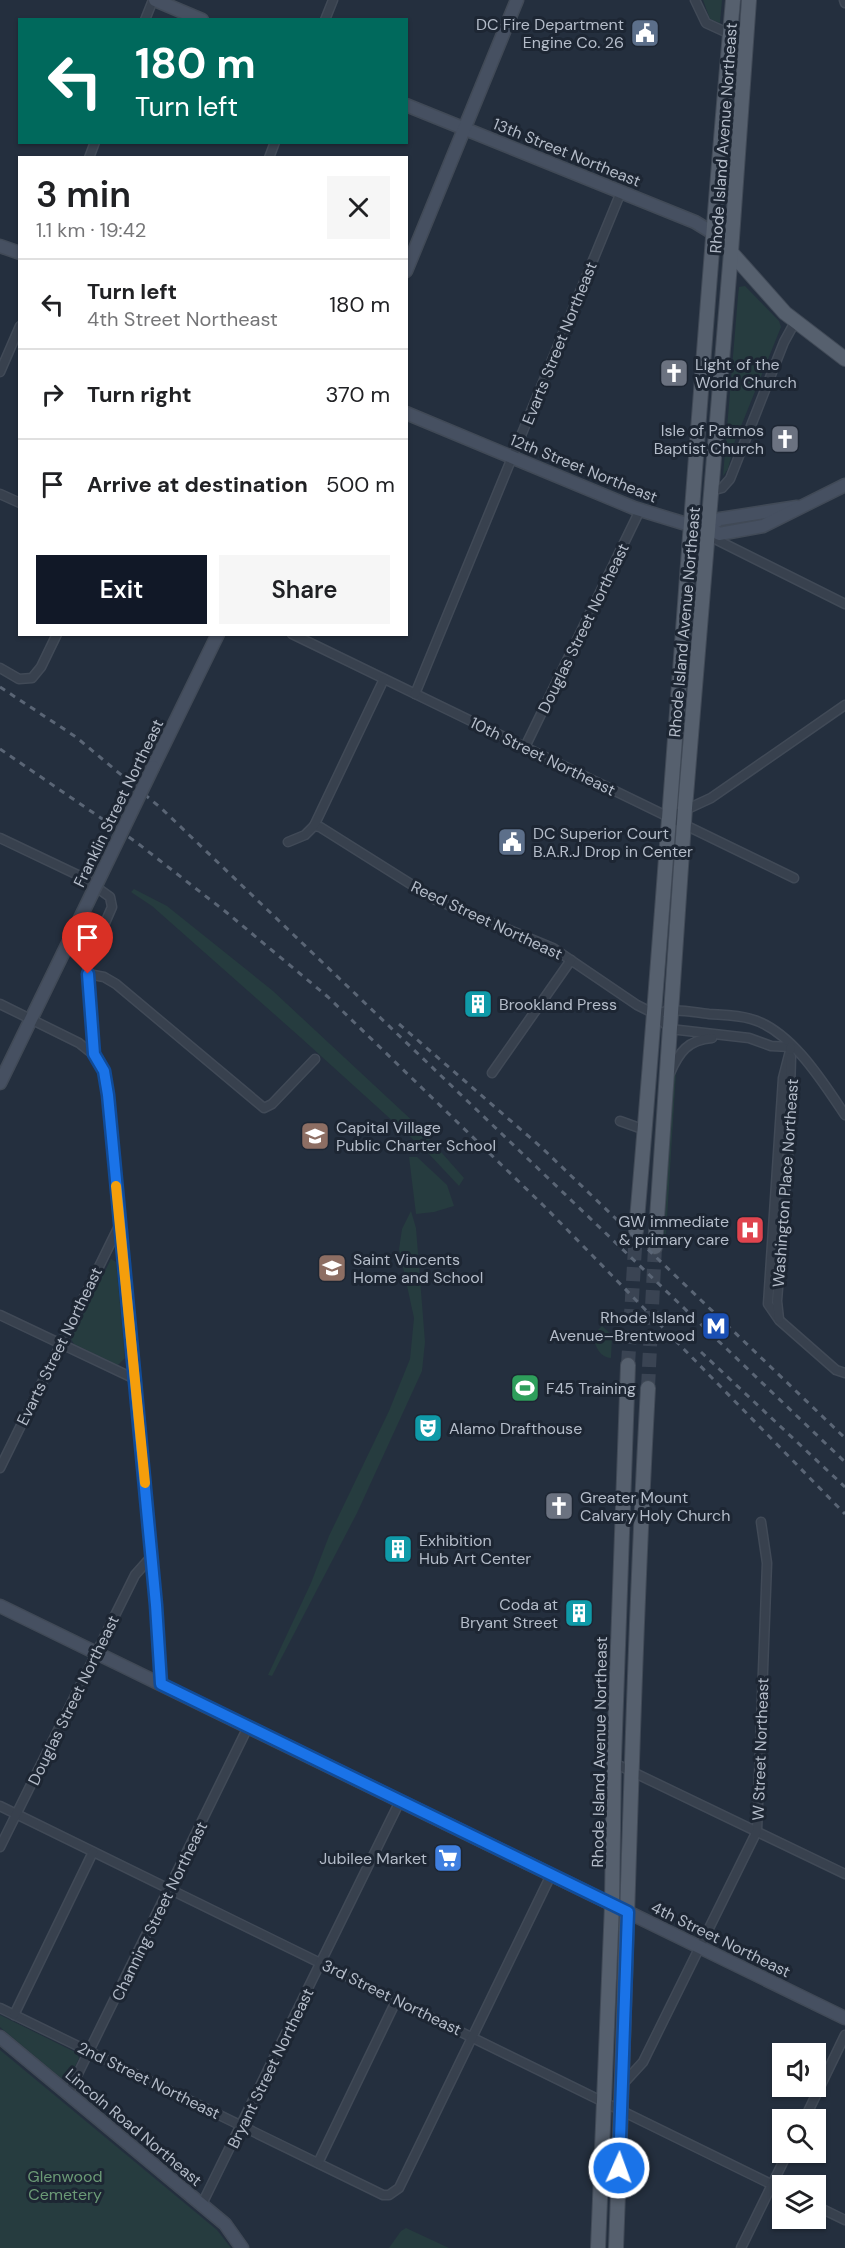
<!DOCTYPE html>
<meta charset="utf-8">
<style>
body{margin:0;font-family:"DM Sans",sans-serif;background:#f6f6f6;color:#202124;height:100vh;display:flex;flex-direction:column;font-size:22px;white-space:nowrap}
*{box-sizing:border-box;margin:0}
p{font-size:20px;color:#757577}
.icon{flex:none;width:33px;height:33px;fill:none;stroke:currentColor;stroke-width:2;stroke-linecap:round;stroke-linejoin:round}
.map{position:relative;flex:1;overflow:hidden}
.details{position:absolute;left:18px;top:156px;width:390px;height:480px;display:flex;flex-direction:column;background:#fff;border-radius:0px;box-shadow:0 2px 4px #0004}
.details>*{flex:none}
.guide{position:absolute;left:18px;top:18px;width:390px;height:126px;border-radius:0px;box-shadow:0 2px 4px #0004;background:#00695c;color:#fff;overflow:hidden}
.controls{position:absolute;left:772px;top:2043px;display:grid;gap:12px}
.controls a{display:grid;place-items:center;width:54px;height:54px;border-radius:0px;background:#fff;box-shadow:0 2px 4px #0004;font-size:30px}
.pin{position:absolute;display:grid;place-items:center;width:51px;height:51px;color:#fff;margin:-62px -26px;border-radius:50% 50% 50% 0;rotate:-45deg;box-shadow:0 0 6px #0007}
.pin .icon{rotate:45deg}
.me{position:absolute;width:66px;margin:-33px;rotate:2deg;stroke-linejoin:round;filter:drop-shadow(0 0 4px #0008)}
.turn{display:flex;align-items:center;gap:21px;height:126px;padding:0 18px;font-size:27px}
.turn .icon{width:78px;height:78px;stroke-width:2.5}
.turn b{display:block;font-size:42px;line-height:51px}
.round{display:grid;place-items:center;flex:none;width:63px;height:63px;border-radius:0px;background:#f6f6f6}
.head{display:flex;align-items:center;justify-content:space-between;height:102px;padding:0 18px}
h1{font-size:36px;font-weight:600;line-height:45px}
.primary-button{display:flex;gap:12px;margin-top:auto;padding:12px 18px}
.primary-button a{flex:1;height:69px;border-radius:0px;background:#111827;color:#fff;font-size:24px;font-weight:600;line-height:69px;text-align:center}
.primary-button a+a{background:#f6f6f6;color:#202124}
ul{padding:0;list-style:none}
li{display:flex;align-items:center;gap:18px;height:90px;padding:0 18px;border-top:2px solid #e0e0e0}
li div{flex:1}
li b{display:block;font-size:22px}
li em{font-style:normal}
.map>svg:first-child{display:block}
.green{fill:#263c3f}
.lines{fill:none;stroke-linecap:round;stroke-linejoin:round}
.primary-tunnel{stroke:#3a4453;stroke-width:14;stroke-dasharray:14 7;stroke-linecap:butt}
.street-casing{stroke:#414a57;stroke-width:11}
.secondary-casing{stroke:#414a57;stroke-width:15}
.primary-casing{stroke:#414a57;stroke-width:16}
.street{stroke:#38414e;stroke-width:8}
.secondary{stroke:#465061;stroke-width:12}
.primary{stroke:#56606e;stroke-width:14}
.rail{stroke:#5a6575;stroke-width:3;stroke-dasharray:6 6;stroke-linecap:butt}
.secondary-bridge-casing{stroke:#414a57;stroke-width:15;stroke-linecap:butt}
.secondary-bridge{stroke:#465061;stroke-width:12}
.route-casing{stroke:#114b97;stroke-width:15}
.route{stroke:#1a73e8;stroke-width:10}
.slow{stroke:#f59e0b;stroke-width:10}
.labels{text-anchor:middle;stroke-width:6;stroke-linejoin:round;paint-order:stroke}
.poi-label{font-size:16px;fill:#b4bcc9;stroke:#1d2633;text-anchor:start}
.street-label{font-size:16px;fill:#b4bcc9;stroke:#1d2633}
.park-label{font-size:16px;fill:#6b9a76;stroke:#1d2633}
</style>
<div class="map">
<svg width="845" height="2248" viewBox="0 0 845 2248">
<rect width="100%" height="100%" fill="#242f3e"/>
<g class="green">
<path d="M703,0h19l-2,23 -10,-4z"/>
<path d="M745,286l34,35 2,6 -46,114 -7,28 -5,7 15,-180 1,-9z"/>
<path d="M134,889l33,17 106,85 145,135 46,52 -5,8 -31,-33 -128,-116 -148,-131 -21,-14z"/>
<path d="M676,1073l-10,161h-2l9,-160z"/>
<path d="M409,1157h8l30,28 7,21 -20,6 -18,2z"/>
<path d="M411,1211l5,17 9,114 -3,29 -65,142 -85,163 -4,-1 43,-92 18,-47 60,-125 21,-52 4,-41 -15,-69 3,-20z"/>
<path d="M111,1259l5,3 9,96 -7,7 -44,-21 -3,-5z"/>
<path d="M602,1326l10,9 -1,23c-12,-1 -16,-12 -18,-23z"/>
<path d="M0,2015l77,38 2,5 -9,19 -9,1 -61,-51z"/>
<path d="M0,2050l217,180 14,18h-231z"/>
<path d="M406,2228l43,20h-60l12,-17z"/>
</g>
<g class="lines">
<g class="primary-tunnel">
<path d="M628,1365l8,-134"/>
<path d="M648,1388l7,-141"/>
</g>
<g class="street-casing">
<g id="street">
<path d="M695,0l11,23 24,11h18"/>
<path d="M844,0l1,3"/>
<path d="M145,20l8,-20"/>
<path d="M325,20l8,-20"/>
<path d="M89,158l6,-16"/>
<path d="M269,158l6,-16"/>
<path d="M0,372l20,-46"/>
<path d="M711,491l11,-3 8,-9 54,-137 11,-20"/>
<path d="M0,494l20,9"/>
<path d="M705,534l140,70"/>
<path d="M292,634l502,244"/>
<path d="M0,668l19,11 13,-1 9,-11 16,-33"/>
<path d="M415,694l206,-502"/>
<path d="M525,747l115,-237"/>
<path d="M670,817l41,-19 134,-93"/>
<path d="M314,826l6,1 116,73 117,48 84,57 18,9 15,15 79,9 22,8 20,1"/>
<path d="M0,838l82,39 28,20 2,10 -25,57 7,91 10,16 4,24 48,510 5,80"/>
<path d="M288,842l17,-7 9,-9 70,-147"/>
<path d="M88,974l16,3 12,7 148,124 8,-4 43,-45"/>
<path d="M0,1004l79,39 15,12"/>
<path d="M655,1014c20,-7 35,-2 54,0 14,1 29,1 42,5 40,11 72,63 94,96"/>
<path d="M791,1047l-8,31 -15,226 11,16 57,50 9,3"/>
<path d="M492,1073l79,-113"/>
<path d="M670,1073c9,-21 18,-33 42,-35"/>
<path d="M620,1121l25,9"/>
<path d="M0,1315l135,64"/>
<path d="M779,1319l-2,-18 11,-143 3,-101"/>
<path d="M0,1468l119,-242"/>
<path d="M614,1763l231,111"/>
<path d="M0,1806l783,384"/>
<path d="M0,1847l135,-272 16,-18"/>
<path d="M0,2008l383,187h6l10,-7 152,-313"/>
<path d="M14,2015l79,-163"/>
<path d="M622,2085l21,-23 114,-231 10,-268 -6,-41"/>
<path d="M68,2094l180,-367"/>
<path d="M804,2120l41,-85"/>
<path d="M318,2163l79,-164"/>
<path d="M202,2204l198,-403"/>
<path d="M816,2206l29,14"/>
<path d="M741,2248l47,-96"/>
</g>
</g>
<g class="secondary-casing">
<g id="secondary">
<path d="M155,0l47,20"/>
<path d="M406,105l289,117 18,11"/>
<path d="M0,246l20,7"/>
<path d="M406,271l111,-271"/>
<path d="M406,413l228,95 49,15 25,3 12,-7 77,-12"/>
<path d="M708,526l11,8 44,-8 82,-41"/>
<path d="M153,767l65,-133"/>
<path d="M0,1083l72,-148"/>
<path d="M0,1606l845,412"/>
<path d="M0,2037l225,187 17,24"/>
</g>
</g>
<g class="primary-casing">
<g id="primary">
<path d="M729,250l56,63 60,46"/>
<path d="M636,1231c36,-410 60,-821 97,-1231"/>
<path d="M655,1247l30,-439 46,-556 18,-252"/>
<path d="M598,2248l14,-343 2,-147 14,-393"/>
<path d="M616,2248c11,-287 16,-573 32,-860"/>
</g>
</g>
<use href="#street" class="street"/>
<use href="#secondary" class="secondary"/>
<use href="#primary" class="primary"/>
<g class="rail">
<path d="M0,687l76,50 86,72 683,653"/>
<path d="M0,749l136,93 90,70 102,85 217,210 300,307"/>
<path d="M399,1024l142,123 304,291"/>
<path d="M701,1352l144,135"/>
</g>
<g class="secondary-bridge-casing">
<path id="secondary-bridge" d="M72,935l81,-168"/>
</g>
<use href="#secondary-bridge" class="secondary-bridge"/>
</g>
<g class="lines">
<g class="route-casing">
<path id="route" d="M88,974l6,80 10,17 4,24 48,510 5,79 467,228 -9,256"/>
</g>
<use href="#route" class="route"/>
<path class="slow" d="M116,1186l29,297"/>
</g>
<defs>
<g id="civic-square" transform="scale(1.5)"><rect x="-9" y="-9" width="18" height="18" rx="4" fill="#5c6f8a" stroke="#1d2633"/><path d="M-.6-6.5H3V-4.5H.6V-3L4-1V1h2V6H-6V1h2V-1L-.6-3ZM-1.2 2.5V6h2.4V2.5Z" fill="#fff"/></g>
<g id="church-square" transform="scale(1.5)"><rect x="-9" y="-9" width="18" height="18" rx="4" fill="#6b7280" stroke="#1d2633"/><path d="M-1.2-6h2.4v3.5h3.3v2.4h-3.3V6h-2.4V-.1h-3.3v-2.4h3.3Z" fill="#fff"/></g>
<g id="building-square" transform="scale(1.5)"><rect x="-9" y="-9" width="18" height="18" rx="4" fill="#0f9aa8" stroke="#1d2633"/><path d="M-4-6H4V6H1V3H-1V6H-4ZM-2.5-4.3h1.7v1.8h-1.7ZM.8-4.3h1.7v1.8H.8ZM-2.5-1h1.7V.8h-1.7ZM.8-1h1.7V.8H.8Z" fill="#fff"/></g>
<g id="school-square" transform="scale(1.5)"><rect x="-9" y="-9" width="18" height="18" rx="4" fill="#8d6e63" stroke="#1d2633"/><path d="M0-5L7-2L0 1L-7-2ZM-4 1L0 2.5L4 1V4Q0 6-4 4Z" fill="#fff"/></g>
<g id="hospital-square" transform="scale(1.5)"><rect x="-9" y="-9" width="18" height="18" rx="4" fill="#e0444e" stroke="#1d2633"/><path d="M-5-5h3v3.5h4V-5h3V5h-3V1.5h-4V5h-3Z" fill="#fff"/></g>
<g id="metro-square" transform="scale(1.5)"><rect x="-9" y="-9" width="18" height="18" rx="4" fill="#1a4fb4" stroke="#1d2633"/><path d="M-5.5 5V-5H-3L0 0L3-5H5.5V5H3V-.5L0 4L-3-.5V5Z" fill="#fff"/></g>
<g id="stadium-square" transform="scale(1.5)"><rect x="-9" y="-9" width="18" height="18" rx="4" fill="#2e9e5b" stroke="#1d2633"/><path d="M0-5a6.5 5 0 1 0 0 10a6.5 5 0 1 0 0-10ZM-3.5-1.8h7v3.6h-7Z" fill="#fff"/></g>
<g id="theatre-square" transform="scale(1.5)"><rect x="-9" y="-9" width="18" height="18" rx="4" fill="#0f9aa8" stroke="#1d2633"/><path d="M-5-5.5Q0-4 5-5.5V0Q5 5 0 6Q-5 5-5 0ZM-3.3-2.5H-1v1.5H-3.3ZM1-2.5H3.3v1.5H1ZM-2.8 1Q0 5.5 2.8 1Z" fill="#fff"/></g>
<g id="supermarket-square" transform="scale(1.5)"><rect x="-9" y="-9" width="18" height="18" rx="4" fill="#3f7fe0" stroke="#1d2633"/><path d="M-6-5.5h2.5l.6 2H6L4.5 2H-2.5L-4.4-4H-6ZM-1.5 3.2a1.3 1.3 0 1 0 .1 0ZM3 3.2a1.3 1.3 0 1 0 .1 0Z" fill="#fff"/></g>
</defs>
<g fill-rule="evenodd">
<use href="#civic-square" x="645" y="33"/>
<use href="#church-square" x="674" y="373"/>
<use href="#church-square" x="785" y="439"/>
<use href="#civic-square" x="512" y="842"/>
<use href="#building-square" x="478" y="1004"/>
<use href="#school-square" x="315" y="1136"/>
<use href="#hospital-square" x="750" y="1230"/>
<use href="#school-square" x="332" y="1268"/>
<use href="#metro-square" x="716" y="1326"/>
<use href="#stadium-square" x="525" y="1388"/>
<use href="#theatre-square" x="428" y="1428"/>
<use href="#church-square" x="559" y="1506"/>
<use href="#building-square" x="398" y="1549"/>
<use href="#building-square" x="579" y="1613"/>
<use href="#supermarket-square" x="448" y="1858"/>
</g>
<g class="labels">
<g class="poi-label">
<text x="624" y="30" text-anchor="end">DC Fire Department<tspan x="624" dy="18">Engine Co. 26</tspan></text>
<text x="695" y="370">Light of the<tspan x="695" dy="18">World Church</tspan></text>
<text x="764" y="436" text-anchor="end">Isle of Patmos<tspan x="764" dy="18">Baptist Church</tspan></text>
<text x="533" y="839">DC Superior Court<tspan x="533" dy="18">B.A.R.J Drop in Center</tspan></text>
<text x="499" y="1010">Brookland Press</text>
<text x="336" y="1133">Capital Village<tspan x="336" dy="18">Public Charter School</tspan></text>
<text x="729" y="1227" text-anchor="end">GW immediate<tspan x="729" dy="18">&amp; primary care</tspan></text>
<text x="353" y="1265">Saint Vincents<tspan x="353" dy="18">Home and School</tspan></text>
<text x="695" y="1323" text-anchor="end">Rhode Island<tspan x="695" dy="18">Avenue–Brentwood</tspan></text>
<text x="546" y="1394">F45 Training</text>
<text x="449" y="1434">Alamo Drafthouse</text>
<text x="580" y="1503">Greater Mount<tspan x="580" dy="18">Calvary Holy Church</tspan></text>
<text x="419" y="1546">Exhibition<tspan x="419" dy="18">Hub Art Center</tspan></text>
<text x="558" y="1610" text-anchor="end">Coda at<tspan x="558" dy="18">Bryant Street</tspan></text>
<text x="427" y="1864" text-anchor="end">Jubilee Market</text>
</g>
<g class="street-label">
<text transform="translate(723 138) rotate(-86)" y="6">Rhode Island Avenue Northeast</text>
<text transform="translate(567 152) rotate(22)" y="6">13th Street Northeast</text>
<text transform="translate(559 343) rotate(-68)" y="6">Evarts Street Northeast</text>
<text transform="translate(584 468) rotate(22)" y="6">12th Street Northeast</text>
<text transform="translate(684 622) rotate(-85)" y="6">Rhode Island Avenue Northeast</text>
<text transform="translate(583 628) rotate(-64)" y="6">Douglas Street Northeast</text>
<text transform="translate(543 756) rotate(26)" y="6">10th Street Northeast</text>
<text transform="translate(118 803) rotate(-64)" y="6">Franklin Street Northeast</text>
<text transform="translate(487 920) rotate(25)" y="6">Reed Street Northeast</text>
<text transform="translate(785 1183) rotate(-86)" y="6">Washington Place Northeast</text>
<text transform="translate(59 1346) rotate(-64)" y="6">Evarts Street Northeast</text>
<text transform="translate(73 1700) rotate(-64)" y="6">Douglas Street Northeast</text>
<text transform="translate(760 1749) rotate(-88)" y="6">W Street Northeast</text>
<text transform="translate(599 1752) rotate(-89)" y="6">Rhode Island Avenue Northeast</text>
<text transform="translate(159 1911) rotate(-64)" y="6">Channing Street Northeast</text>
<text transform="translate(721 1939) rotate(26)" y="6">4th Street Northeast</text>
<text transform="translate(392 1997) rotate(26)" y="6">3rd Street Northeast</text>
<text transform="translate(270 2068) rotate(-64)" y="6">Bryant Street Northeast</text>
<text transform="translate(149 2080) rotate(26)" y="6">2nd Street Northeast</text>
<text transform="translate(134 2127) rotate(40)" y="6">Lincoln Road Northeast</text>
</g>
<g class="park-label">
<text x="65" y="2182">Glenwood<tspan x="65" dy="18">Cemetery</tspan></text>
</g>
</g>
</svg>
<div class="controls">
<a><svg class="icon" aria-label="sound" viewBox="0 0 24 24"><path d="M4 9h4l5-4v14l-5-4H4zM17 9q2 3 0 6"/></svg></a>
<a><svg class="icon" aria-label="search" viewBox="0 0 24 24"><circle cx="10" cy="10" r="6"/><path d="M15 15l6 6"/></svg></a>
<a><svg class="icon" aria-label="layers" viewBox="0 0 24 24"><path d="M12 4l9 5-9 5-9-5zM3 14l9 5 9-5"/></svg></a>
</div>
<div class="pin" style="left:88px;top:974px;background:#d93025"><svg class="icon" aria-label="arrive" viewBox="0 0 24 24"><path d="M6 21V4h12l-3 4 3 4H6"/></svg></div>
<svg class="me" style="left:619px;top:2168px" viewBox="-20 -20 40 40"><circle r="17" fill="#1a73e8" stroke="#fff" stroke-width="3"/><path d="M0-11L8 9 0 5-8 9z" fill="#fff"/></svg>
<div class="guide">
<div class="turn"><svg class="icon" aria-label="left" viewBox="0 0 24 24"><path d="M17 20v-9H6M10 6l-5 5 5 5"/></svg><div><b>180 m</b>Turn left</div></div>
</div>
<section class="details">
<div class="head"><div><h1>3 min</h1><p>1.1 km · 19:42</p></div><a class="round"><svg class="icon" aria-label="close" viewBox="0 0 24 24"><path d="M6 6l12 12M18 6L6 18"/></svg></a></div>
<ul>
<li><svg class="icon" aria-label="left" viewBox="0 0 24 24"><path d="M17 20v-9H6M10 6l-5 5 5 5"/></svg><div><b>Turn left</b><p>4th Street Northeast</p></div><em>180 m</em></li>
<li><svg class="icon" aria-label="right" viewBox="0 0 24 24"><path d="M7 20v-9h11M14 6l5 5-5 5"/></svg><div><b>Turn right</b></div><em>370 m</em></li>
<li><svg class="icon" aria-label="arrive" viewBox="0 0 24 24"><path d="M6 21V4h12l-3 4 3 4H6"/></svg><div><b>Arrive at destination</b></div><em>500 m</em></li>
</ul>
<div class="primary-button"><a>Exit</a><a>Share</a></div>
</section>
</div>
